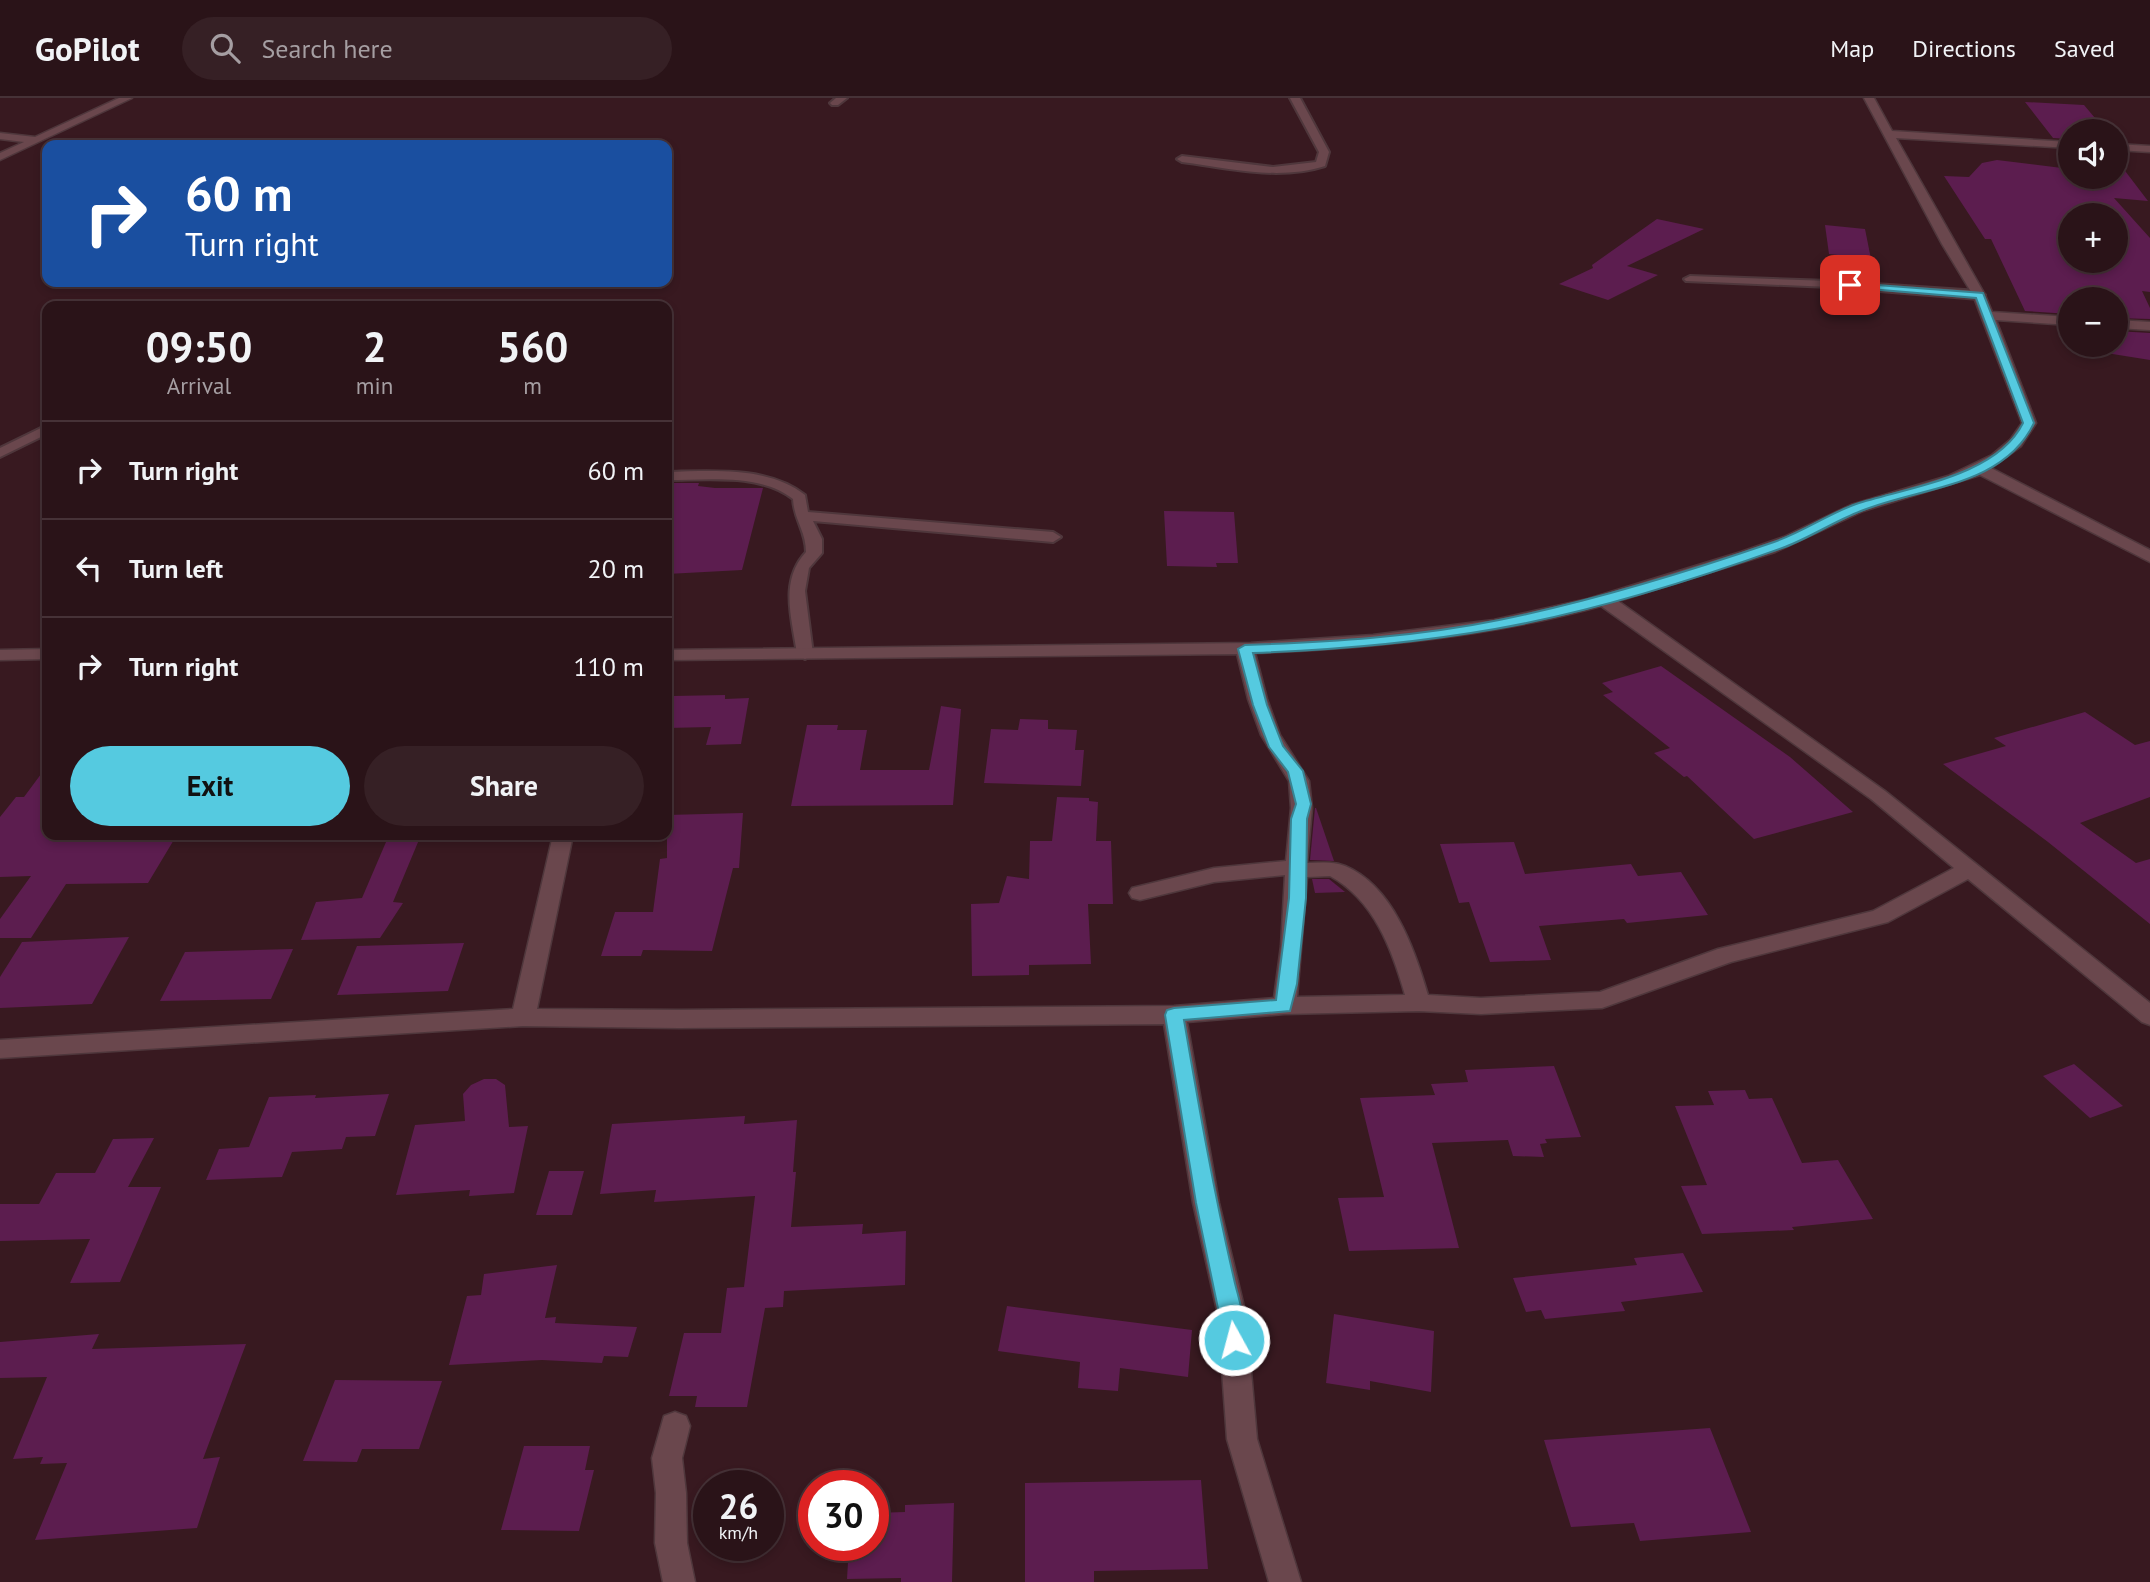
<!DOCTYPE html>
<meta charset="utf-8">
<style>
body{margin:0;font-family:"PT Sans",sans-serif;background:#362025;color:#f1f3f6;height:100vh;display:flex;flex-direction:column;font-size:26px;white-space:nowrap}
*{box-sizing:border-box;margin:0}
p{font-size:23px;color:#a59ea2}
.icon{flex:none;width:38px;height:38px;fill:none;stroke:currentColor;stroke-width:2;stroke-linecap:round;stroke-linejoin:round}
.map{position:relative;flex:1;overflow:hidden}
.panel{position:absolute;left:42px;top:203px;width:630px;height:539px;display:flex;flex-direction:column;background:#2a1318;border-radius:14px;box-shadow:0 4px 10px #0003,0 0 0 2px #463237}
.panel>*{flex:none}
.top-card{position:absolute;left:42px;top:42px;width:630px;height:147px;border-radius:14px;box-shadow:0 4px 10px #0003,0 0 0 2px #463237;background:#1a4fa0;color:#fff;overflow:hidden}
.controls{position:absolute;left:2058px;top:21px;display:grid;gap:14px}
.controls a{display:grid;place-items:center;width:70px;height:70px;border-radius:50%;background:#2a1318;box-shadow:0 4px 10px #0003,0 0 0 2px #463237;font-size:35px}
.speed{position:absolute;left:693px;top:1372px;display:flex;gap:14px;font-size:35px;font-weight:700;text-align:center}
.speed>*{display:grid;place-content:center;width:91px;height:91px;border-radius:50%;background:#2a1318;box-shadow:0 4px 10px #0003,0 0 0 2px #463237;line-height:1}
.speed small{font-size:18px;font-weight:400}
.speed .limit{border:10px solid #d22;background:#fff;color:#111}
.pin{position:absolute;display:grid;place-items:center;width:60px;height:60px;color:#fff;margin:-30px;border-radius:14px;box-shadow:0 4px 10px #0006}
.me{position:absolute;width:77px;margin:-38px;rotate:353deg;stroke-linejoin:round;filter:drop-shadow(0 0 5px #0008)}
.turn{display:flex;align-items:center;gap:24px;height:147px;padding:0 28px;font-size:32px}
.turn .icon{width:91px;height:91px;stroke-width:2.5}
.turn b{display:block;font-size:49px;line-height:60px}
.eta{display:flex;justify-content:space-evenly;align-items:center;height:119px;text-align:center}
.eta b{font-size:42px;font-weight:800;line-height:49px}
.button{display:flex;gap:14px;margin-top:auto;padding:14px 28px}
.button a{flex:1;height:80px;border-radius:42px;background:#55cae0;color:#111;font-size:28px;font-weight:800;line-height:80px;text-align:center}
.button a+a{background:#362025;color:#f1f3f6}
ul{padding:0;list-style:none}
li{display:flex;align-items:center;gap:21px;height:98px;padding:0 28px;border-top:2px solid #463237}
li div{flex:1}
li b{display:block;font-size:26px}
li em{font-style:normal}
header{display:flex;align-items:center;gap:42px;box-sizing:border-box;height:98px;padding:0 35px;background:#2a1318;border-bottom:2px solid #463237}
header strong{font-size:33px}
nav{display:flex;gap:38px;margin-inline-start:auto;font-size:24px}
.search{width:490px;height:63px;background:#362025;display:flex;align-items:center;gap:18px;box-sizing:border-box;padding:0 24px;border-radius:38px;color:#a59ea2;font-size:26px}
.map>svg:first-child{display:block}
.building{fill:#5c1d4f;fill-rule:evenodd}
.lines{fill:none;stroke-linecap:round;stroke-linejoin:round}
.lane-casing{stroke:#4f373c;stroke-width:4}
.street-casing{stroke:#4f373c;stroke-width:3}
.lane{fill:#6a474d;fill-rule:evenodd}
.street{fill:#6a474d;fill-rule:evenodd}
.route{fill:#55cae0;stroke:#378392;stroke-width:2}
</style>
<header>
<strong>GoPilot</strong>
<div class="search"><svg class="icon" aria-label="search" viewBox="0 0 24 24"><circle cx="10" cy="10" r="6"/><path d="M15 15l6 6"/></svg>Search here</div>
<nav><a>Map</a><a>Directions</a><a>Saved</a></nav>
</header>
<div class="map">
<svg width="2150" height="1484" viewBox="0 0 2150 1484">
<rect width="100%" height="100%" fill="#381920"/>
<g class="building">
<path d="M2025,4l59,3 22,26h-36v8l-17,-1z"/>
<path d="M2116,61l32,42 -34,-3 36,40v54l-8,-1 8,17v11l-34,-1v-19h-46v15l-45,-3 -34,-72h-6l-41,-63 25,1 13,-14 15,-3 73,9v8h46zM2070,117h46v46h-46z"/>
<path d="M1657,121l47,10 -77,37 31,9 -50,25 -49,-16 34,-16 -1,-3z"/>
<path d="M1825,127l40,4 6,30 -42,-5z"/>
<path d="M2116,233l34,2v27l-50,-8 -2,-7h18z"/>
<path d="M667,385h32l-1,3 17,2h48l-21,82 -75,4z"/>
<path d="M1164,413l70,1 4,51h-22l1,4 -50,-1z"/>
<path d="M1661,568l129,91 63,55 -99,27 -67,-63 -3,1 -30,-24 16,-5 -67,-53 10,-3 -11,-9z"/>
<path d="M725,597v4l24,-1 -8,46 -35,1 5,-18 -44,1 6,-32z"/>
<path d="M941,608l20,3 -8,96 -162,1 16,-81h31l-1,5h30l-7,40h69z"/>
<path d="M2085,614l50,33 15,-4v56l-70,26 56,40 14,-4v65l-102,-82 -105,-78 63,-18 -12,-8z"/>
<path d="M1020,621l28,1v9l29,1 -2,20h9l-3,36 -97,-3 7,-54 27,1z"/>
<path d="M47,668v69l74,4 54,-1 -27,45 -82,1 -35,54h-31v-19l31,-43 -31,1v-60l16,-20h8z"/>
<path d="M1057,699l32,1v3l9,1 -2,39h15l2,63h-25l3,60 -62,1v10l-57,1 -1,-72 28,-1 8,-27 22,3 1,-38h22z"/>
<path d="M1315,710h1l18,53 -24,-1z"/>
<path d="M743,715l-4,55h-6l-21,83 -69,-1 -2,6h-40l14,-44h38l7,-53 7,-1v-43z"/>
<path d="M389,737h32l-28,67 10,1 -23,35 -79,2 15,-38 46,-4z"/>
<path d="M1514,744l11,32 106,-10 7,12 43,-4 27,43 -81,8 -3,-4 -85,7 12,34 -61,2 -21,-60 -10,1 -19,-59z"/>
<path d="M1312,781h17l16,13 -30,1z"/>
<path d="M129,839l-37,67 -92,4v-31l22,-35z"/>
<path d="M464,845l-16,48 -111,4 20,-49z"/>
<path d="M293,851l-22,50 -111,2 25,-49z"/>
<path d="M2074,966l49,42 -33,12 -47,-42z"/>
<path d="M1554,968l27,71 -36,2 2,4 -7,1 4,13 -31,-1 -5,-16 -76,3 27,105 -110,3 -11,-53 46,-1 -24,-99 75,-3 -4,-11 37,-2 -3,-12z"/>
<path d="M484,981h12l9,6 4,42 19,-1 -14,67 -45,3 1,-6 -74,5 19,-70 50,-4 -2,-27 8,-9z"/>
<path d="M1745,992l4,9 23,-1 30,65 36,-3 35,59 -81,8 2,3 -92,4 -21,-48 26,-1 -32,-79 39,-1 -6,-14z"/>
<path d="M389,996l-14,42 -29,1 -4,12 -50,3 -10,25 -76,3 13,-31 30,-2 20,-50 47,-2 -1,3z"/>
<path d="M745,1018l-1,8 53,-4 -4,52h3l-5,55 72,-3 -1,10 44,-3 -1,54 -121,6 -1,16 -18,1 -18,99h-52l2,-11h-28l15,-63h37l6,-45 17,-1 11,-91 -101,6 2,-12 -56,4 12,-70z"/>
<path d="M154,1040l-26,49h33l-41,95 -50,1 20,-44 -90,2v-37h39l17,-31h39l18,-34z"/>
<path d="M549,1073h35l-12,44h-36z"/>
<path d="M1683,1155l20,39 -82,10 4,9 -80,8 -4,-9 -15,2 -13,-34 124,-13 -3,-7z"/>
<path d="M557,1167l-12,53 11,-1 -1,6 82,4 -9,30 -24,-1 -2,7 -60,-3 -93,5 18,-69 14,-1 3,-21z"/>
<path d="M1007,1208l185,24 -4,47 -68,-9 -2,23 -40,-3 2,-26 -82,-11z"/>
<path d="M1334,1216l100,17 -3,61 -61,-11v9l-44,-7z"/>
<path d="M99,1236l-7,15 154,-5 -43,115 17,-2 -23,71 -162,12 32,-77 -27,1 3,-7 -30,2 34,-82 -47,1v-36z"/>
<path d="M335,1282l107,1 -23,68h-57l-5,13 -54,-1z"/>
<path d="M1710,1330l41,104 -111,9 -6,-18 -63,4 -27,-87z"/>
<path d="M524,1348h66l-5,24h9l-15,61 -78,-1z"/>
<path d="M1201,1382l7,89 -114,2v11h-69v-99z"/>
<path d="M954,1405l-2,79h-51v-4l-54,1 2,-34h24v-32l32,-1v-7z"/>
</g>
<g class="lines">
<g class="lane-casing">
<g id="lane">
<path d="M836,0h11l-9,7h-6l-2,-2z"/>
<path d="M1290,0h10l29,54 -4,14c-47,15 -96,2 -143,-4l-5,-3 5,-3 91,11 43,-5 3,-10z"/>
<path d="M1690,178l140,5 149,10 6,4 -6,4 -149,-12 -144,-6 -2,-2z"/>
<path d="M47,327v9l-47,23v-9z"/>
<path d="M667,374c45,-1 101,-6 138,23l3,17 245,20 8,5 -8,5 -240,-21 9,18v14l-13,15 -4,23 8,63 -8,5 -8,-5c-5,-36 -18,-73 9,-102 0,-21 -12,-32 -13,-53 -33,-26 -86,-19 -126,-19z"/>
</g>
</g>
<g class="street-casing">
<g id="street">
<path d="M119,0h13l-132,62v-7l24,-11 -24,-3v-6l35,4z"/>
<path d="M1864,0h10l18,33 178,11v6l-174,-10 89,157 7,17 78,5v8l-74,-5 40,103 -15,23 -30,22 159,82v12l-170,-87 -117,36 -88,41 -157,49 267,190 265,212v22l-8,-3 -174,-143 -80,43 -157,40 -129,46 -121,6 -62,-3 -135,3 -97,8 32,181 27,112 11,124 44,143h-32l-42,-143 -9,-124 -25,-112 -29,-179 -485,4 -156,-2 -523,32v-18l513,-31 40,-174h20l-36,174 142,1 495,-4 100,-8 7,-52 4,-71 -71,7 -74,18 -8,-2 -3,-5 3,-5 82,-20 72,-7 5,-53 -2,-27 -28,-46 -13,-36 -11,-45 -570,6v-10l584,-7 122,-8 121,-15 94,-21 153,-47 43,-15 67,-32 97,-29 44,-21 18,-15 12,-17 -49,-128 -31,-51zM1601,508l270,193 83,69 -81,43 -155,38 -118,43 -119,6 -53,-3c-13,-45 -35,-109 -83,-129 -13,-5 -25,-3 -38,-3l5,-55 -3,-27 -29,-46 -13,-36 -12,-46c117,-5 233,-16 346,-47zM1330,778c44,24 62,73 75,119l-108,2 10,-120z"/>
<path d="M2116,46l34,2v6l-34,-2z"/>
<path d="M2116,222l34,2v8l-34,-2z"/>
<path d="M47,551v10l-47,1v-10z"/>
<path d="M675,1314l11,4 4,10 -8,32 4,35 1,50 8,39h-32l-8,-39 1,-50 -4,-35 12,-42z"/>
</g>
</g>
<use href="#lane" class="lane"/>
<use href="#street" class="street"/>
</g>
<path class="route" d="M1850,185l133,10 51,130c-30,64 -114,64 -173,88 -26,10 -50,26 -76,36 -94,34 -192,65 -290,82 -80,14 -161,21 -242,24l14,52 16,41 20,25 8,33 -4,15 -1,79 -9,86 -7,27 -106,9c15,87 30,173 50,259 4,19 16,49 7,68l-7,2 -8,-2 -30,-144 -31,-188 2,-5 7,-2 102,-8 13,-102 2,-79 5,-15 -8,-32 -19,-25 -16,-42 -15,-56 7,-4c85,-3 171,-8 254,-25 93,-19 185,-47 275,-78 29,-10 54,-28 82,-38 53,-17 141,-28 167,-81l-47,-125 -130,-11 -1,-2z"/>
</svg>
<div class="controls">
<a><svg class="icon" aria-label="sound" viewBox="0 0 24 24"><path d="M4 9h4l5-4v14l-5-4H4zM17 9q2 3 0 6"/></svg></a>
<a>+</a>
<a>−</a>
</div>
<div class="speed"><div>26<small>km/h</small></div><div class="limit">30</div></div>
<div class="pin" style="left:1850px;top:187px;background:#d93025"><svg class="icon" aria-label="arrive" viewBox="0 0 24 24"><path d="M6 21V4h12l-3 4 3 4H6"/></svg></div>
<svg class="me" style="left:1234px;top:1242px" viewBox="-20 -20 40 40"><circle r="17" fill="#55cae0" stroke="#fff" stroke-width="3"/><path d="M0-11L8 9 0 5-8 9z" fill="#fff"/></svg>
<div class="top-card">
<div class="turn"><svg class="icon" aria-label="right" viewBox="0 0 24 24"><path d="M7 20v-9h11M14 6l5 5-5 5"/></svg><div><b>60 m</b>Turn right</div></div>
</div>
<section class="panel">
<div class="eta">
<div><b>09:50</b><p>Arrival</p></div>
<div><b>2</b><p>min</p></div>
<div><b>560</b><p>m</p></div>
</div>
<ul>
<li><svg class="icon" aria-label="right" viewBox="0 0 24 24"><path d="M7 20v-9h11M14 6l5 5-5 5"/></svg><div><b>Turn right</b></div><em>60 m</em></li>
<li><svg class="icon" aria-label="left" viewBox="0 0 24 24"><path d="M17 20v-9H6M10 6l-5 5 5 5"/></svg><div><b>Turn left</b></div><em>20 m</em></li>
<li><svg class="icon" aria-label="right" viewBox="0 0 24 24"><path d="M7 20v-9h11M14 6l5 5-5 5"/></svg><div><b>Turn right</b></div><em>110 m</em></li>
</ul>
<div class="button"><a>Exit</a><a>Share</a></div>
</section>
</div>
